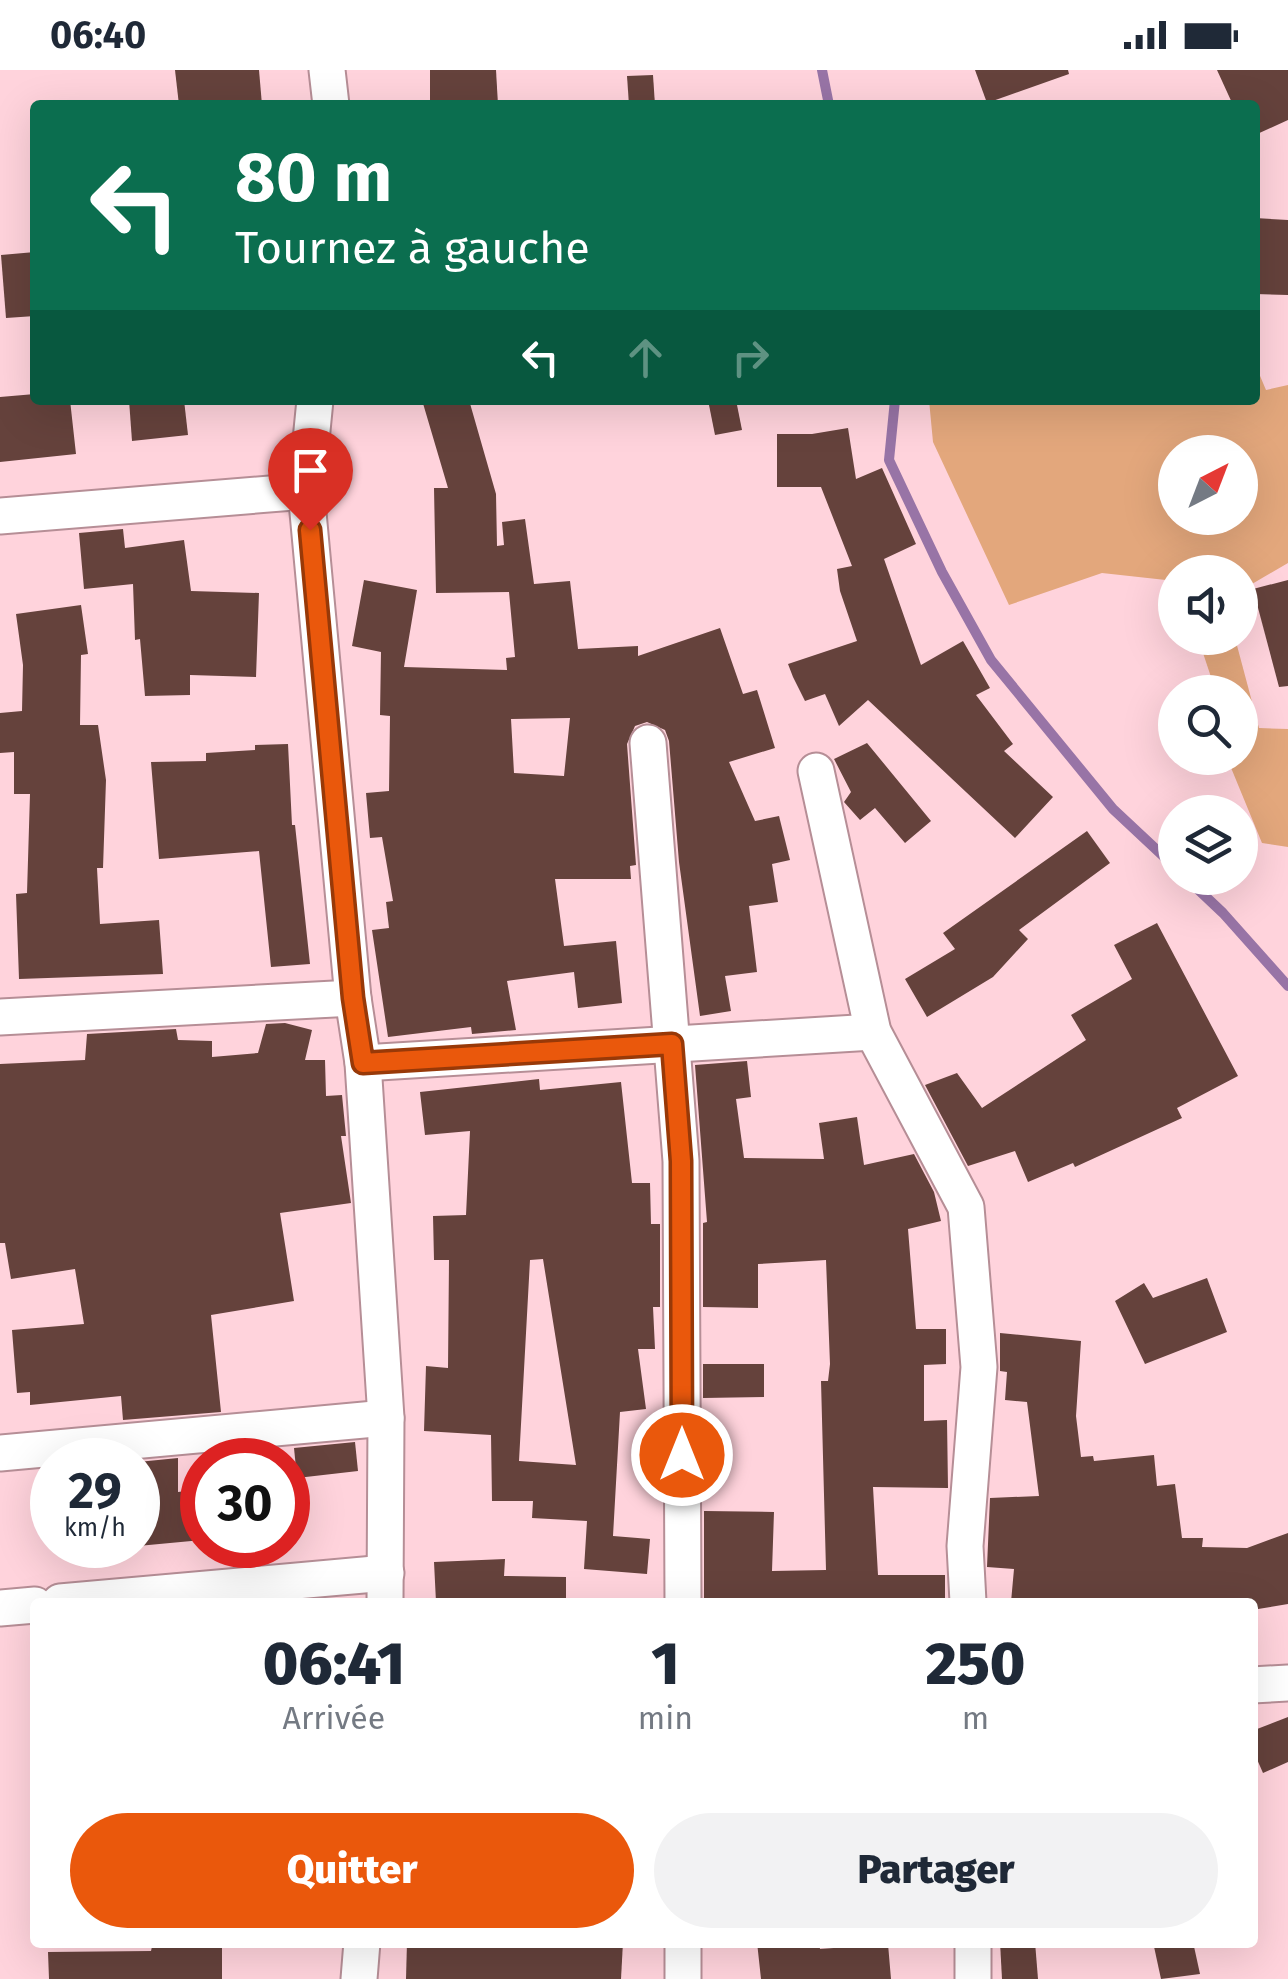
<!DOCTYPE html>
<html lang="fr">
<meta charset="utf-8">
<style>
body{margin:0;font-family:"Fira Sans",sans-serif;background:#f2f2f3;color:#1f2937;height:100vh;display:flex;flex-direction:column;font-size:38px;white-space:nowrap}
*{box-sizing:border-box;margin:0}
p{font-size:32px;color:#747a83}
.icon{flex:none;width:55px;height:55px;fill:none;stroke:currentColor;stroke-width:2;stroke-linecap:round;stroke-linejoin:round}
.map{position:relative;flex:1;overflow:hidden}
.details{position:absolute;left:30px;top:1528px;width:1228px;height:350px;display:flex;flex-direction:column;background:#fff;border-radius:10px;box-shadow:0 10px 40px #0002}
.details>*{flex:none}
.banner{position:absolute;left:30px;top:30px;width:1230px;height:305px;border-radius:10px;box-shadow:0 10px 40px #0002;background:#0b6e4f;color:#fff;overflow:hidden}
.needle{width:65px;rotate:42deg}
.controls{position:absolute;left:1158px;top:365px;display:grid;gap:20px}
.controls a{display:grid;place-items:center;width:100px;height:100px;border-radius:50%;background:#fff;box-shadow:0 10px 40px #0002;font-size:50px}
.speed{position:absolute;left:30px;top:1368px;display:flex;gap:20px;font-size:50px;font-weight:700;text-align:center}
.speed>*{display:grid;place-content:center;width:130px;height:130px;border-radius:50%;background:#fff;box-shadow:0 10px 40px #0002;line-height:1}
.speed small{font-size:25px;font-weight:400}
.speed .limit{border:15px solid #d22;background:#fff;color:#111}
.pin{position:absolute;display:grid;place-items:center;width:85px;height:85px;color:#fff;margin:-102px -42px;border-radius:50% 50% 50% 0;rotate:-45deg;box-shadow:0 0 10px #0007}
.pin .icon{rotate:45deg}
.me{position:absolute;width:110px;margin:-55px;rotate:0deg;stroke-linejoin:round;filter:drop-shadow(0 0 8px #0008)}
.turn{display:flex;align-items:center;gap:35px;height:210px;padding:0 40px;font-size:45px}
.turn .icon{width:130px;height:130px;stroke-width:2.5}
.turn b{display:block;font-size:70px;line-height:85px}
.lanes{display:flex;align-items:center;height:95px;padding:0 40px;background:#0003;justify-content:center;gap:50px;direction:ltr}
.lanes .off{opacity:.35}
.eta{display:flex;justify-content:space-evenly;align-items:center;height:170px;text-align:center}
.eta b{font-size:60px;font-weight:800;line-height:70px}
.action{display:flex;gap:20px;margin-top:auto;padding:20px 40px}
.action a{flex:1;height:115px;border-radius:60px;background:#ea580c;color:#fff;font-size:40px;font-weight:800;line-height:115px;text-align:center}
.action a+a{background:#f2f2f3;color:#1f2937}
.status{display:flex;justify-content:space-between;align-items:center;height:70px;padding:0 50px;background:#fff;direction:ltr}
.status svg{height:28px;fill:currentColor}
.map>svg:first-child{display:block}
.green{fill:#e3a77c;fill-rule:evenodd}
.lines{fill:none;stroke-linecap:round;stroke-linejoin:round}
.stream{stroke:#9874a6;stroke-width:10}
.building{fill:#65423c;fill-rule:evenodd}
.street-casing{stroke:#b68e96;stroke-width:39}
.street{stroke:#fff;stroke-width:35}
.route-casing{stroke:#983908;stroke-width:25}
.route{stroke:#ea580c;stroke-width:18}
</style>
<div class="status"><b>06:40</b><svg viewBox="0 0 49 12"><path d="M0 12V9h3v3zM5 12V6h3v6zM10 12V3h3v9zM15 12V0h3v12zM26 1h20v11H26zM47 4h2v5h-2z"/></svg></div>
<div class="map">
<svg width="1288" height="1909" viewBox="0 0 1288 1909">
<rect width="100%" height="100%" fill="#ffd3dc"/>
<g class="green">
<path d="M1255,294l11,26 22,-5v178l-48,28v-19h-65v9l-73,-8 -93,32 -76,-163 -4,-42h326zM1175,382h65v66h-65z"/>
<path d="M1198,568h37l24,90 29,1v118l-26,-4 -35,-85h13v-66h-24z"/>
</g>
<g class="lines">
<g class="stream">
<path d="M822,0l7,35"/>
<path d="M895,330l-6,60 53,112 49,88 122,149 62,58"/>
<path d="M1186,808l37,35 65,73"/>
</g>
</g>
<g class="building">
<path d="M175,0h84l3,35h-83z"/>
<path d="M430,0h66l2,35h-68z"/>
<path d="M975,0h93l1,4 -82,29z"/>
<path d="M1217,0h71v50l-33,15v-30h-22z"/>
<path d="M653,5l2,30h-26l-2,-29z"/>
<path d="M1255,148l33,2v75l-33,-1z"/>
<path d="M35,182v64l-29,2 -5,-63z"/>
<path d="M35,324v6h35l6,54 -76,8v-65z"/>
<path d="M129,330h55l4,35 -56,6z"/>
<path d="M422,330h47l27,94 1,52 7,-1 -2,-23 23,-3 9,65 36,-3 8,68 60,-3v10l82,-28 23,66 14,-4 18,58 -46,14 26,59 24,-5 11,44 -18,4 6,38 -29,4 8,66 -32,4 6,35 -31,5 -21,-154 -10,-121 -4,-11 -18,-8 -12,4 -8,18 9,121 -6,1 1,13h-76l9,67 52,-5 6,62 -44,5 -4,-36 -67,9 9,49 -44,4 -1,-7 -83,10 -16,-107 17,-2 -3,-26 7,-1 -11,-64 -12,1 -4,-45 23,-2 1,-75 -10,-1 1,-63 -29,-6 12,-66 53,10 -13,77 103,3 -1,-12 9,-1 -6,-65 -73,1 -2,-105h14zM570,648l-6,58 -50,-3 -3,-54z"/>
<path d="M708,330h28l6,30 -27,5z"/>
<path d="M848,358l8,51 26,-11 34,76 -32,15 37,106 42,-24 27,47 -14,7 37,49 -9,7 49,46 -38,41 -147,-138 -29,26 -14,-32 -20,7 -12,-24 -5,-13 69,-23 -17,-50 -3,-22 15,-3 -31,-79h-44v-53h35z"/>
<path d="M123,459l2,19 59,-8 7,51 68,2 -3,84 -66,-2v20l-45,1 -5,-57 -5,1 -2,-56 -49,5 -5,-56z"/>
<path d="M1288,510v106l-9,1 -26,-98z"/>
<path d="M81,535l7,49 -7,1 -1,70h18l8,55 -3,88h-6l3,56 59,-4 4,54 -144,5 -3,-85 11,-1 3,-99h-16v-42l-14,1v-40l22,-2 1,-46 -7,-51z"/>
<path d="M867,673l64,78 -26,22 -30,-35 -15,12 -16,-18 7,-10 -17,-33z"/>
<path d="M288,674l4,81h3l15,139 -39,3 -12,-116 -100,8 -8,-97 55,-1v-8l49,-3v-5z"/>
<path d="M1087,761l23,32 -91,67 9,9 -35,38 -66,40 -22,-38 50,-30 -12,-16z"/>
<path d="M1157,853l81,153 -61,32 5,10 -107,49 -2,-4 -45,19 -13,-31 -47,15 -43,-81 32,-12 25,35 104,-68 -15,-25 61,-36 -18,-34z"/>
<path d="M285,953l27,7 -7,30h20l1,36 16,-1 4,41h-5l10,67 -71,10 14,88 -83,14 10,97 -98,8 -2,-24 -91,9v-13l-13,1 -5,-63 72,-6 -9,-55 -64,10 -6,-36h-5v-179l85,-4 2,-26 89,-5 2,11 34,1v16l46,-4 8,-29z"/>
<path d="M747,991l4,36 -15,2 8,59 80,1 -5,-36 38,-6 7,48 50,-11 20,38 7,29 -33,8 8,100h30v35l-22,1v56l23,-1 1,68 -75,-1 5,88h67v27h-241v-91l70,1 -2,59 54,-1 -5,-189h7l2,-17 -4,-104 -68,4v44l-55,-1v-84l4,-1 -12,-157z"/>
<path d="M539,1009l1,11 81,-8 11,101h18l1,41h9v83h-7l2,42h-17l8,60 -26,3 -7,124 37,3 -3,35 -63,-5 3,-48 -55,-3 1,-17h-41l-1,-66 -67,-4 2,-65 22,2 1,-108h-15l-1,-44 33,-1 4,-84 -45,4 -5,-43zM543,1189l33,206 -57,-4 11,-201z"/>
<path d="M1207,1208l20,54 -82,32 -30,-63 29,-18 9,15z"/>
<path d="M1000,1263l81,8 -5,75 5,41 12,-1 1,5 60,-6 3,31 18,-2 7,54h21l-1,9 45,1 41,-15v71l-36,6v-8h-241l3,-33 -27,-2 3,-69 49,-2 -12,-94 -22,-2 2,-28 -7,-1z"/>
<path d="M703,1294h61v33l-61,1z"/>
<path d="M355,1372l3,29 -61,7 -3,-30z"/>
<path d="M178,1388v34l24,-3v51l-64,6v-84z"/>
<path d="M505,1489l-1,17 62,1v25h-130l-2,-40z"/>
<path d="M1288,1647v45l-25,11 -11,-25v-17z"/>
<path d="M153,1872h69v37h-173l-1,-27 103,-1z"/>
<path d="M407,1872h216l-2,37h-215z"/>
<path d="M757,1872h62l1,7 68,-5 3,35h-130z"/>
<path d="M1000,1872h35l3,37h-36z"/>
<path d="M1153,1872h40l7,32 -39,5z"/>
</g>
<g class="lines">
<g class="street-casing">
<g id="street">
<path d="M327,0l4,35"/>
<path d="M315,330l-9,91 47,507 10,65 23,355 -1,184"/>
<path d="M0,446l306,-25"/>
<path d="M648,673l33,418 2,441"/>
<path d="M816,701l57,261 93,175 13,160 -14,179 3,56"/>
<path d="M0,947l353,-19"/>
<path d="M363,993l510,-31"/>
<path d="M0,1383l386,-35"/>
<path d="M60,1532l326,-29"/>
<path d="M0,1538l35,-3"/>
<path d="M1252,1615l36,-2"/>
<path d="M359,1909l3,-37"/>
<path d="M683,1909v-37"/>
<path d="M973,1909v-37"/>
</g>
</g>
<use href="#street" class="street"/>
</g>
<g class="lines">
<g class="route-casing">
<path id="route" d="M310,460l43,468 10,65 309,-19 9,117 1,294"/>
</g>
<use href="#route" class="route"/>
</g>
</svg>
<div class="controls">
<a><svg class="needle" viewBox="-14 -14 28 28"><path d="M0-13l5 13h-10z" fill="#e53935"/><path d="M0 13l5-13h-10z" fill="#747a83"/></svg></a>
<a><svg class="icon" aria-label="sound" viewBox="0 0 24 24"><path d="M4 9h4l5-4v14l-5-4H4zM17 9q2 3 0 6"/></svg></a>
<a><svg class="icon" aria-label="search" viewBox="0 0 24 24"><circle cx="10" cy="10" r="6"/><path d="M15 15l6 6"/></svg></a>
<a><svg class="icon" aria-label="layers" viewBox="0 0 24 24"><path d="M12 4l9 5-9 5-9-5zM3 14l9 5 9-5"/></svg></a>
</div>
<div class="speed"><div>29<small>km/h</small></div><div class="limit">30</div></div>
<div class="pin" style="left:310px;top:460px;background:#d93025"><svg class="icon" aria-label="arrive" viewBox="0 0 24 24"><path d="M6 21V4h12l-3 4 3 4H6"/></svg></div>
<svg class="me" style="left:682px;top:1385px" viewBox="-20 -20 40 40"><circle r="17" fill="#ea580c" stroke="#fff" stroke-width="3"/><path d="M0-11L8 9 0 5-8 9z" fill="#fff"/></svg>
<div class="banner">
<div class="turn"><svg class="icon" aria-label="left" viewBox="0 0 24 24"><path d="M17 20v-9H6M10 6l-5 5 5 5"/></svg><div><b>80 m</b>Tournez à gauche</div></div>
<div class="lanes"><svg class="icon" aria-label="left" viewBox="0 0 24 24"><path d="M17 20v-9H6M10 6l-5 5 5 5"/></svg><svg class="icon off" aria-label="ahead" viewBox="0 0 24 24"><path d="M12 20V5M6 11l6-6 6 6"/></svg><svg class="icon off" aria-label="right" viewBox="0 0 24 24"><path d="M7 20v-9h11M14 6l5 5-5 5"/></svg></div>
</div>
<section class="details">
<div class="eta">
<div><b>06:41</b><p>Arrivée</p></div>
<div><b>1</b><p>min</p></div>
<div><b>250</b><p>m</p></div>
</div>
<div class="action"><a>Quitter</a><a>Partager</a></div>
</section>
</div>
